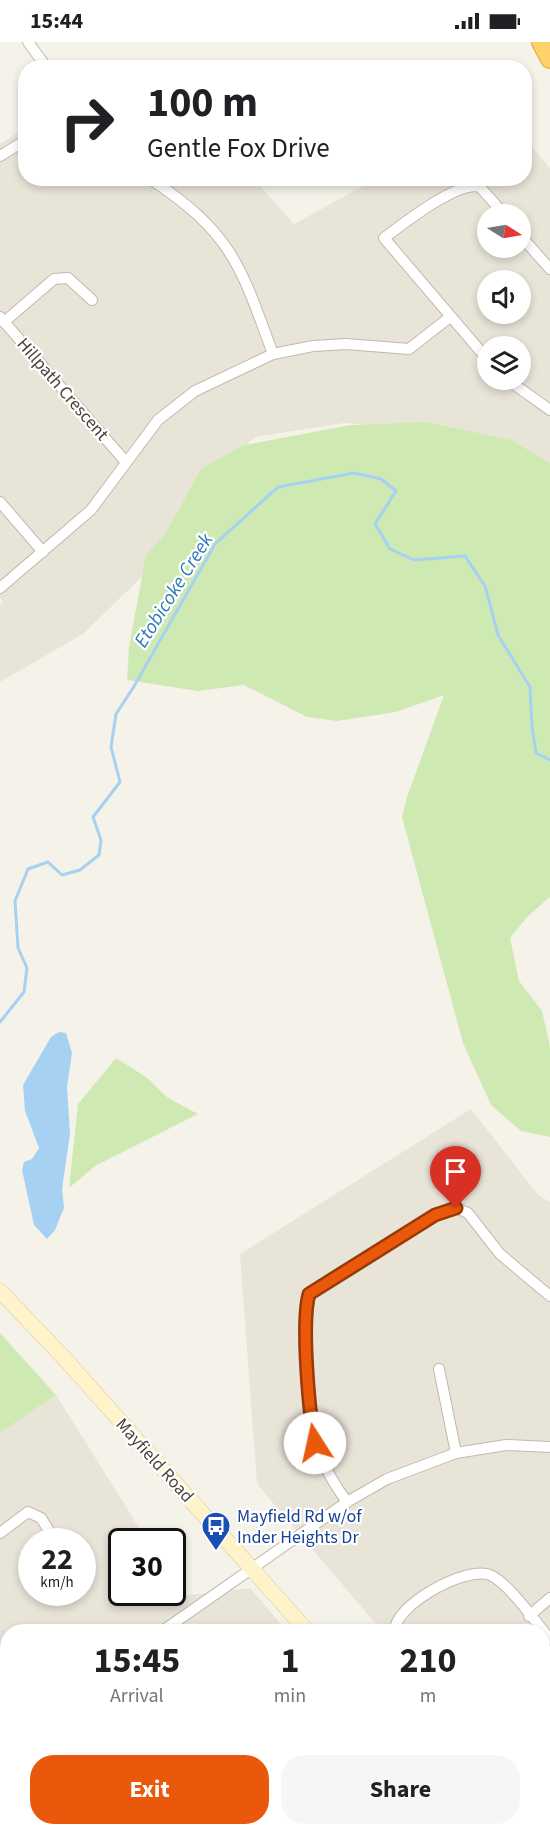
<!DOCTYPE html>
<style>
body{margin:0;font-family:"Source Sans 3",sans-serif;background:#f6f6f6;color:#202124;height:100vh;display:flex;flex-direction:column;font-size:22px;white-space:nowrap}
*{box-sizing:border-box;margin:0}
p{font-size:20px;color:#757577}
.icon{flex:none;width:33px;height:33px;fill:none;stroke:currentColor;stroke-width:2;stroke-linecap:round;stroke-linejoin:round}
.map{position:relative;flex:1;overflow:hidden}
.side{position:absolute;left:0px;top:1582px;width:550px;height:212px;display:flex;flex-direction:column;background:#fff;border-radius:24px 24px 0 0;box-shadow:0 3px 9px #0003}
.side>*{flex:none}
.hud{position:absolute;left:18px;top:18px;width:514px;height:126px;border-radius:24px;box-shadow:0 3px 9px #0003;background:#fff;color:#202124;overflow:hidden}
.needle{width:39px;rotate:101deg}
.buttons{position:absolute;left:477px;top:162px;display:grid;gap:12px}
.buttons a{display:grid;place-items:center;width:54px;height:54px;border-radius:50%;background:#fff;box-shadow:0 3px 9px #0003;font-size:30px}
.speed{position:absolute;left:18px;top:1486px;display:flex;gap:12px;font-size:30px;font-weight:700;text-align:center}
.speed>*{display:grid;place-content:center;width:78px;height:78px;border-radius:50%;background:#fff;box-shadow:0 3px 9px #0003;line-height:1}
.speed small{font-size:15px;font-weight:400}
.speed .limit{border:3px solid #111;border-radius:9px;background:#fff;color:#111}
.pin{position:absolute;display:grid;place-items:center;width:51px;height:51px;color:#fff;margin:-62px -26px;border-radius:50% 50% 50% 0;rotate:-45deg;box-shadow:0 0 6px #0007}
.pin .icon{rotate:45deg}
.me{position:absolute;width:66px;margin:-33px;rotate:350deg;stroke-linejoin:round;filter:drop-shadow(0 0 4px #0008)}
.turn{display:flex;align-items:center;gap:21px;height:126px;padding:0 30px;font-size:27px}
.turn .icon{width:78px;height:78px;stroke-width:2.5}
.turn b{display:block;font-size:42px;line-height:51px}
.eta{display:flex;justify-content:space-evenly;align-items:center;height:102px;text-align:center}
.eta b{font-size:36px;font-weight:700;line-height:42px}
.primary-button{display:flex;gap:12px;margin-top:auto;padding:12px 30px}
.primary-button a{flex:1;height:69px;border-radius:24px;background:#ea580c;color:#fff;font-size:24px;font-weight:700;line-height:69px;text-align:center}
.primary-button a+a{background:#f6f6f6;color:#202124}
.status{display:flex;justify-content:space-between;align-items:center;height:42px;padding:0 30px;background:#fff;direction:ltr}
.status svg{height:16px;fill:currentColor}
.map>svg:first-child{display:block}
.residential{fill:#e9e4d8;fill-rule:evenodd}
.green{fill:#cfe9b3}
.water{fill:#a6d1f2}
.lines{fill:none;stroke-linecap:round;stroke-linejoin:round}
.stream{stroke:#a6d1f2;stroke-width:3}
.minor-casing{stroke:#c1baac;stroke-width:12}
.secondary-casing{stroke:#d5c79a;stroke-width:16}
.motorway-casing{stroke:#e0a639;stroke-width:20}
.minor{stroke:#fff;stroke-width:10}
.secondary{stroke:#fff3ca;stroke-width:15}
.motorway{stroke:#ffd16b;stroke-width:18}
.route-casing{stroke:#983908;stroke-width:15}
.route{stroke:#ea580c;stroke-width:10}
.labels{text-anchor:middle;stroke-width:4.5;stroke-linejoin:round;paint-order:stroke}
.street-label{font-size:18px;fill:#494338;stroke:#fff}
.transit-label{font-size:18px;fill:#164399;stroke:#fff;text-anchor:start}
.water-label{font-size:20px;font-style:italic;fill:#2e7ab8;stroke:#fff}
</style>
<div class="status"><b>15:44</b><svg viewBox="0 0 49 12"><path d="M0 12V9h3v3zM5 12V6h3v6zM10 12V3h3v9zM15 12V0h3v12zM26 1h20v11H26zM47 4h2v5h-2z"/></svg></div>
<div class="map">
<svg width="550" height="1793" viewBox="0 0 550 1793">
<rect width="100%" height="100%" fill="#f5f2ea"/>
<g class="residential">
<path d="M25,86l1,50 228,1 40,45 82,-45 149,-1v-39l25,29v313l-124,-52 -82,-6 -89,14 -44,41 -54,84 -74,72 -83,48v-77l3,-3 -3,-4v-454zM488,172h32v34h-32zM488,238h32v34h-32zM488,304h32v34h-32z"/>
<path d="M471,1067l67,86 12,7v592l-7,-8v-154h-142l-26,-9 -118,-139 -17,-230z"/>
<path d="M56,1353l92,147h-26v51h50l1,-12 9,15 68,-8 38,44h-280l-1,98 -7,2v-299zM32,1500h50v51h-50z"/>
<path d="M32,1786h418l5,7h-433z"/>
</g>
<g class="green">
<path d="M426,380l85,18 39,23v434l-23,20 -17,21 9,43 23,30 8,36v90l-29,-6 -30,-26 -28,-62 -61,-226 5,-20 37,-102 -48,17 -59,9 -30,-4 -63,-32 -46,6 -71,-11 2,-33 17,-92 20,-22 35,-64 43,-24 107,-20z"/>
<path d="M116,1016l30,19 22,21 30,16 -103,52 -26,22 9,-84z"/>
<path d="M0,1291l56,62 -56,38z"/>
<path d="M7,1688l1,98 24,1 -10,6h-22v-103z"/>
</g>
<path class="water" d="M59,990l7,1 6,20 -5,34 3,47 -8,55 2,19 -9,22 -8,9 -13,-14 -12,-55 2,-8 8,-3 7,-11 -14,-37 -2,-26 28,-48z"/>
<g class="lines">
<path class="stream" d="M0,980l24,-30 3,-24 -9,-20 -3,-47 13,-32 20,-7 14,13 18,-5 19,-15 2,-15 -8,-23 27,-35 -9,-35 5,-33 17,-26 82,-144 63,-57 76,-14 27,6 15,12 -21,33 15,25 24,11 51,-4 20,30 13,49 32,52 2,40 4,26 14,7"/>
<g class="minor-casing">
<g id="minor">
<path d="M28,0l19,26"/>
<path d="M0,114l26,-16"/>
<path d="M149,136c83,55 91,86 124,176"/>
<path d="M520,193l30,34"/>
<path d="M0,275l125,144"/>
<path d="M4,280l50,-43 14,-1 24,22"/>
<path d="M488,318l-104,-122c19,-14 74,-58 96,-51l24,27"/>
<path d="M508,338l42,30"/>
<path d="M0,460l43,50"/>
<path d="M0,546l91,-78 67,-90 37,-29 78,-37 40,-8 33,-2 63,5 41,-32"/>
<path d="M439,1327l17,84"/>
<path d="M347,1460c-13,-18 -24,-36 -31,-57 -6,-20 -16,-141 -3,-154l122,-76 21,-7 12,5 32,41 50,42"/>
<path d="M0,1491l28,-21 13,6 15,24"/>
<path d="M529,1574l21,-18"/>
<path d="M161,1590l186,-130 40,-23 69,-26 50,-8 44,2"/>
<path d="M395,1590c-3,-26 72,-67 95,-57 20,9 45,47 60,64"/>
<path d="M0,1673l8,-1"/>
<path d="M543,1763l7,8"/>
<path d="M219,1786l4,7"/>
<path d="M372,1786l5,7"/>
</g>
</g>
<g class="secondary-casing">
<g id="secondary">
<path d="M0,1249l65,68 243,273"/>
<path d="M480,1786l6,7"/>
</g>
</g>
<g class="motorway-casing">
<path id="motorway" d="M541,0l9,17"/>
</g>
<use href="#minor" class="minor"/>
<use href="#secondary" class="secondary"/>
<use href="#motorway" class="motorway"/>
</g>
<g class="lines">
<g class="route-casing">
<path id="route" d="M315,1401c-6,-30 -14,-121 -6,-149l126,-79 21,-7"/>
</g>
<use href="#route" class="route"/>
</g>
<defs>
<g id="bus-pin" transform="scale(1.5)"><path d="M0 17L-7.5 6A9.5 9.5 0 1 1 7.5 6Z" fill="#1a4fb4" stroke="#fff"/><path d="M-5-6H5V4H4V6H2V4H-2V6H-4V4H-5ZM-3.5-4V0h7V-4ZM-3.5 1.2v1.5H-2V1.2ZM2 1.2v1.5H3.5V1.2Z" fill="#fff"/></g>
</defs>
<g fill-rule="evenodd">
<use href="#bus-pin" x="216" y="1484"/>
</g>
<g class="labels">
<g class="street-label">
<text transform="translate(63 347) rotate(49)" y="6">Hillpath Crescent</text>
<text transform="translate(155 1418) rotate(48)" y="6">Mayfield Road</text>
</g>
<g class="transit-label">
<text x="237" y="1480">Mayfield Rd w/of<tspan x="237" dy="21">Inder Heights Dr</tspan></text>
</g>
<g class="water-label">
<text transform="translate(173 548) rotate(-58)" y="7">Etobicoke Creek</text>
</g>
</g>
</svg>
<div class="buttons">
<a><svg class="needle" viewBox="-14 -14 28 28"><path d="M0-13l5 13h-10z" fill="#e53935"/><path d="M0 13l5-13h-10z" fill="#757577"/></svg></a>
<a><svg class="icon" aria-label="sound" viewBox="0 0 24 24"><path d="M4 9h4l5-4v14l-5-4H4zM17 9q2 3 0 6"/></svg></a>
<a><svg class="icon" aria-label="layers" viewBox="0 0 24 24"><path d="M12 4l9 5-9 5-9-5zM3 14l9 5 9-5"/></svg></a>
</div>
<div class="speed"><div>22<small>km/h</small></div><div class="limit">30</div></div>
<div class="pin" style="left:456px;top:1166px;background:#d93025"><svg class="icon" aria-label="arrive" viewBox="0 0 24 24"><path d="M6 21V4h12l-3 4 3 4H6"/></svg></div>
<svg class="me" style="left:315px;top:1401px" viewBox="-20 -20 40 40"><circle r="19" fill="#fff"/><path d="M0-13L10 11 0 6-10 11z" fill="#ea580c"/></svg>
<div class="hud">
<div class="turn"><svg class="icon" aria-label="right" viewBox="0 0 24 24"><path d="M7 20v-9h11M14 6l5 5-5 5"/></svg><div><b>100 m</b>Gentle Fox Drive</div></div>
</div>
<section class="side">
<div class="eta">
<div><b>15:45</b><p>Arrival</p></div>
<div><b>1</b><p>min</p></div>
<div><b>210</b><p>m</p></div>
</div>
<div class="primary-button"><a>Exit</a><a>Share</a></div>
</section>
</div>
